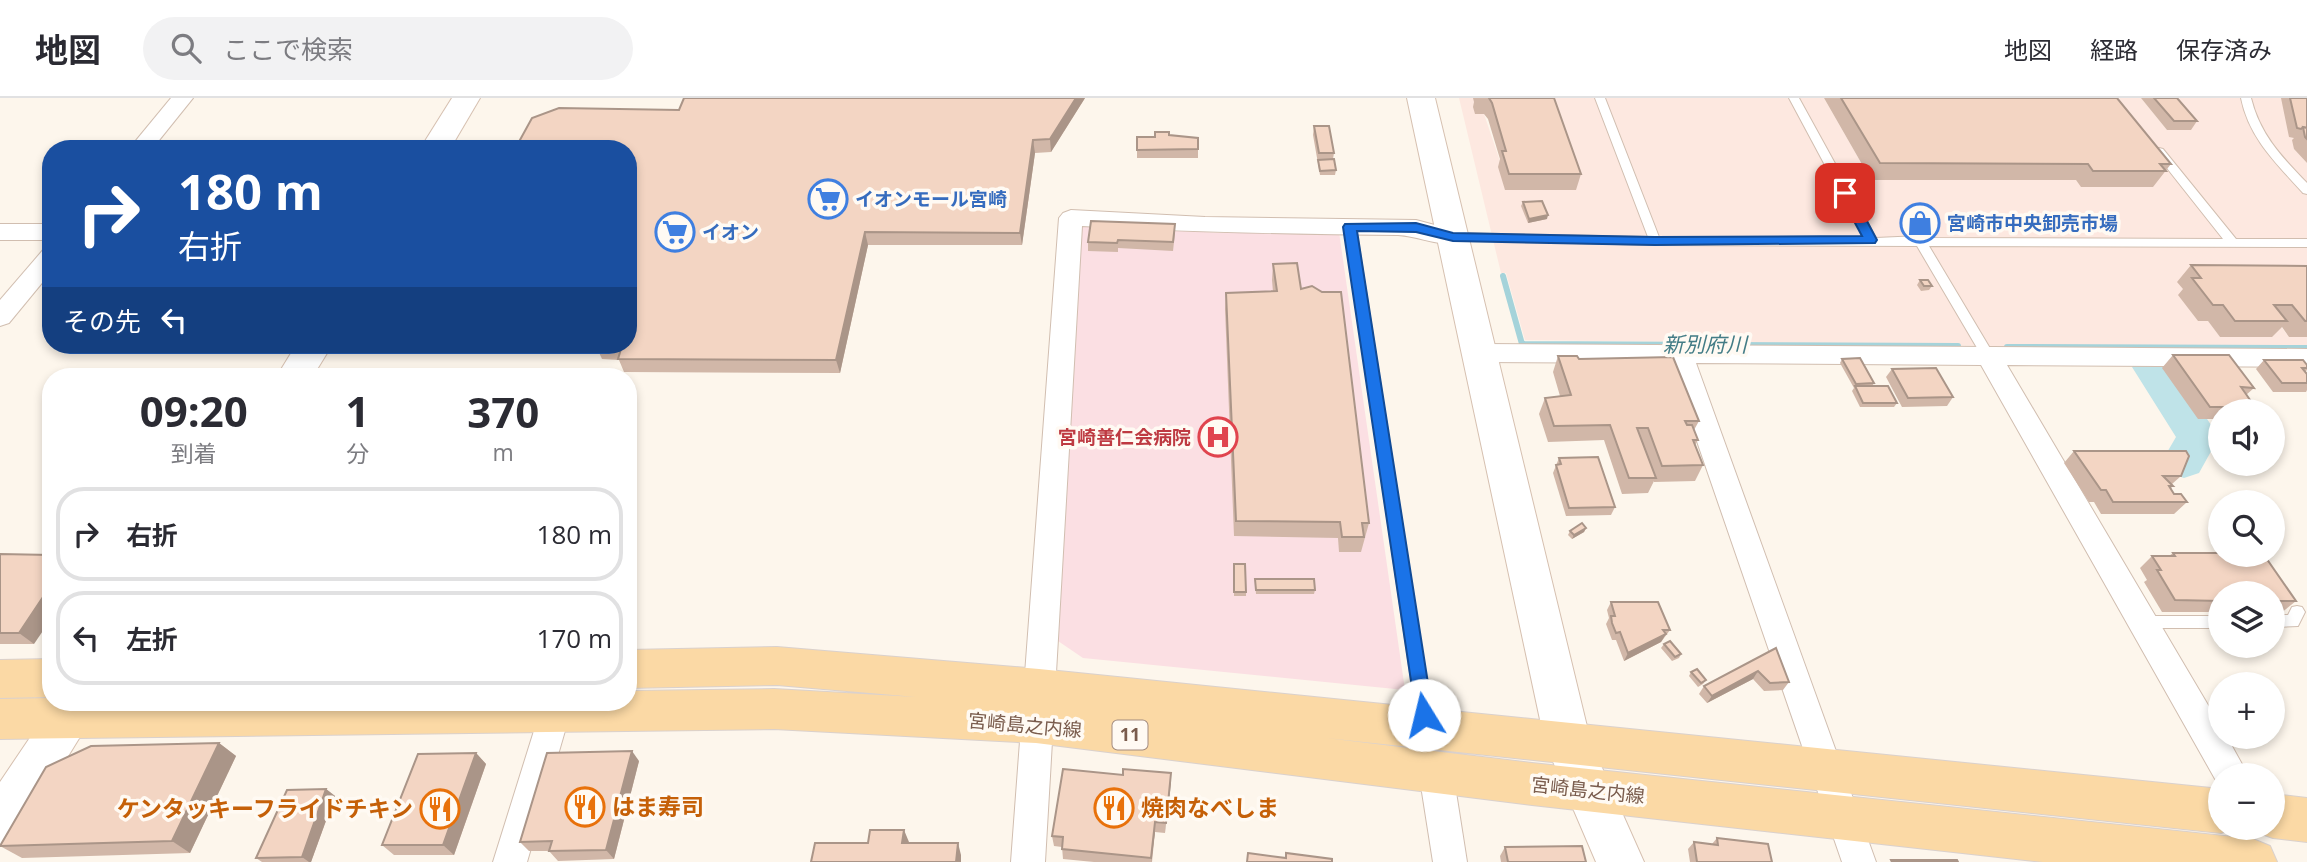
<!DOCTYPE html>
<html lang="ja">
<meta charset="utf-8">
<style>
body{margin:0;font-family:"Open Sans","Noto Sans JP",sans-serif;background:#f2f2f3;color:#2b2b33;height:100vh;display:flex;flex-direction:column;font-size:26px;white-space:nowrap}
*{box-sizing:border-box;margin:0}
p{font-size:23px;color:#7c7c81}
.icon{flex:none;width:38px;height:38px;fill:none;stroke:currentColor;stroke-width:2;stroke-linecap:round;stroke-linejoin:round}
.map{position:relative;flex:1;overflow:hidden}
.drawer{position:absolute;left:42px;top:270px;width:595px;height:343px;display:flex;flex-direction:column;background:#fff;border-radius:28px;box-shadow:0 4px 10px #0003}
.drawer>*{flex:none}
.guide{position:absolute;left:42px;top:42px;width:595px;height:214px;border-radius:28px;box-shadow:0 4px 10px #0003;background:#1a4fa0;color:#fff;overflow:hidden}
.buttons{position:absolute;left:2208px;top:301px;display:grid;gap:14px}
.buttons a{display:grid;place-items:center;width:77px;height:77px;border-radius:50%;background:#fff;box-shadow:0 4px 10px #0003;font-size:35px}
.pin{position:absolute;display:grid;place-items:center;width:60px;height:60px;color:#fff;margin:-30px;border-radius:14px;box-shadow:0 4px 10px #0006}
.me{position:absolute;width:77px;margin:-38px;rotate:351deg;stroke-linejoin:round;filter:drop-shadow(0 0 5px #0008)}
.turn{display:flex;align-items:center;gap:24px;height:147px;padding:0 21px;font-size:32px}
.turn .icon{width:91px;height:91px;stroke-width:2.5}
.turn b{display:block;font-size:49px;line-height:60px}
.then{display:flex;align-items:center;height:66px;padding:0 21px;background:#0003;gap:14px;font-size:26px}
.eta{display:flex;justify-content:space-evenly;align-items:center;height:119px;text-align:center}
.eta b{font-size:42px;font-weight:700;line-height:49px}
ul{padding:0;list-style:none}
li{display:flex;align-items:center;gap:21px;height:94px;margin:0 14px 10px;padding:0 7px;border:4px solid #e1e1e2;border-radius:28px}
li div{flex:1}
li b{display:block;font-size:26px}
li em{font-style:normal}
header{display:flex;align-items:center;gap:42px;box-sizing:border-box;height:98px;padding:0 35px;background:#fff;border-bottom:2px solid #e1e1e2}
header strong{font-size:33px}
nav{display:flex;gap:38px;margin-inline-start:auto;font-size:24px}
.search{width:490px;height:63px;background:#f2f2f3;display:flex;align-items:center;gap:18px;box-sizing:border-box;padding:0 24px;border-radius:38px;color:#7c7c81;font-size:26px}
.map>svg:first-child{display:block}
.commercial{fill:#fde8e0;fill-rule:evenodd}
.medical{fill:#fbdfe3}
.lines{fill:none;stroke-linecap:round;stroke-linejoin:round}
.stream{stroke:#a5d3da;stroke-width:6}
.river{fill:#bfe3e8;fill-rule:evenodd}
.lane-casing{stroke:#d1beb0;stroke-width:2}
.street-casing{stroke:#d1beb0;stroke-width:2}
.secondary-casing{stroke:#d6c0b0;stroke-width:2}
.primary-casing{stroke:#dad1cd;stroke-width:2}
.lane{fill:#fff;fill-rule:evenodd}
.street{fill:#fff;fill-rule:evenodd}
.secondary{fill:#fff;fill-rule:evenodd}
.primary{fill:#fbd9a5;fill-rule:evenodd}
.wall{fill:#d1b7a8}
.shaded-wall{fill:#aa9588}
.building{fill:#f3d5c3;stroke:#aa9588;stroke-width:2}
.route{fill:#1a73e8;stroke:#114b97;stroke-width:2}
.labels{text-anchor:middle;stroke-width:7;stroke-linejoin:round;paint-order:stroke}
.shield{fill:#fffaf3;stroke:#a28b7f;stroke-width:2}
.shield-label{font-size:18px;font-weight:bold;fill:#7a5c4d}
.shop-label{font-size:19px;font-weight:bold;fill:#366cbe;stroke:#fffaf3;text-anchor:start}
.health-label{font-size:19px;font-weight:bold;fill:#be3a42;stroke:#fffaf3;text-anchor:end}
.street-label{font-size:19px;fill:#7a5c4d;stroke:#fffaf3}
.water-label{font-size:21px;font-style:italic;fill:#437c86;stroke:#fffaf3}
.near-food-label{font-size:23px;font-weight:bold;fill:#c56008;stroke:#fffaf3;text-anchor:start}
</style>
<header>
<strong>地図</strong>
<div class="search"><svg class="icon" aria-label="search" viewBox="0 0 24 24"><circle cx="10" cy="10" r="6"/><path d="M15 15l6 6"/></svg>ここで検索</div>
<nav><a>地図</a><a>経路</a><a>保存済み</a></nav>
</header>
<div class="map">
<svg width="2307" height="764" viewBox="0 0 2307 764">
<rect width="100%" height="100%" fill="#fdf6ec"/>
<path class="commercial" d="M1459,0h365l47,82h205l6,7h70l-59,-89h48l26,32h22l-26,-32h118l26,43 -13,8 13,14v120l-128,12 19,26h10l12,16 57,-16 12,16h18v10l-167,1 -615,-8 -19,-67h-5zM1549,15l-47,54 -18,-53z"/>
<path class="medical" d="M1079,128l146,7 114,-1 66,458 -322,-32 -25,-17z"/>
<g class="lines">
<g class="stream">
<path d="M1503,178l19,68 436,2"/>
<path d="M2007,249l300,1"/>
</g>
<path class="river" d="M2152,254l14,5 53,80 -20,36 -15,5 -15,-5 -7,-12 14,-24 -44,-70 6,-10z"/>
<g class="lane-casing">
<g id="lane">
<path d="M1595,0h10l54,139 205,1 -75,-140h10l77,140 44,-2 5,2 298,1 -68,-86 -2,-2 6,-3 4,1 73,90h71v8l-378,-1 65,109 -6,5 -5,-2 -66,-112 -262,-1 -206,-5v-6l4,-1 195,4z"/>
<path d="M2241,0h10c9,37 31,59 56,85v11l-4,-1c-27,-30 -54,-55 -62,-95z"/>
<path d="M1350,125l6,4 78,500 -2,5 -6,2 -6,-2 -2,-5 -74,-500z"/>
<path d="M2297,508l5,1 3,5 -7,14 -25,1v-12h15l4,-8z"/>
<path d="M2142,518h79v12h-79l-5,-1 -3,-5 3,-5z"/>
</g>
</g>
<g class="street-casing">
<g id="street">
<path d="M171,0h22l-41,51h-23z"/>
<path d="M1071,112l134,7 211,3 45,12 4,5 -4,5c-18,6 -43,-6 -63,-7 -105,-1 -210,-3 -316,-9l-37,636h-34l48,-644 4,-5z"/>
<rect x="0" y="126" width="51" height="16"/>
<path d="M51,150v24l-42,51 -9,3v-26l43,-50z"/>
<path d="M1480,246l827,5v18l-300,-2 214,362v10h6l21,38h-27l-2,11 -238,-421 -285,-2 180,499h-34l-172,-499 -190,-1 -9,-3 -4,-6 4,-6z"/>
<path d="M543,604h24l4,8 -44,152h-34z"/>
<path d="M1436,660l12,4 5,11 14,89h-34l-14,-89 5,-11z"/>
</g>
</g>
<g class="secondary-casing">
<g id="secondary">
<path d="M452,0h28l-30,51h-30z"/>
<path d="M1407,0h28l156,645 53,119h-48l-51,-119z"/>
<path d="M296,247h36l-19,31h-36z"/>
<path d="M54,604h53l-6,14 -18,16 -66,107 -17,6v-63z"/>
</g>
</g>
<g class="primary-casing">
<g id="primary">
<path d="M777,549l262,22 1182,120v39h14l-14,5 -895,-95 206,25 721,76 17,7 7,16h-234l-511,-57 -496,-62 -262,-14 -774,10v-40l51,-1v4h577v-11l146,-2 142,8 -139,-12 -149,3v-38z"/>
<path d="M51,561v38l-51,1v-38z"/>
<path d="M2273,696l34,4v44l-34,-4 -17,-6 -1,-4h18z"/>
</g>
</g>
<use href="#lane" class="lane"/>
<use href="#street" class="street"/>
<use href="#secondary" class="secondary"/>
<use href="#primary" class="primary"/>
</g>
<g class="wall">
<path d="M1085,0l-34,54 -16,1 -13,92h-154l-28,128 -216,-1 -5,-12 -17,-1 -6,-13 32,-1 51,-235z"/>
<path d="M1473,0h81l27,76 -5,16h-71l-7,-23 2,-8 -12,-40 -4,-5h-9l-2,-7 1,-5z"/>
<path d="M1824,0h293l54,66 -18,23h-72l-5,-7h-205z"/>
<path d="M2141,0h36l20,23 -6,9h-24z"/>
<path d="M2281,0h26v65l-13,-14 -2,-9 2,-2 -5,-1z"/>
<path d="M1314,28l20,27 -1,6 3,11 -1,5h-15l-7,-40z"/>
<path d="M1169,37l29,14v9h-61v-21h18z"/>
<path d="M1523,104l24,17 -19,4 -7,-17z"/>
<path d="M1175,135l-2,18 -55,-3v4l-30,-1v-9z"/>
<path d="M1273,166l28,25 68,234 -8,29h-22l-1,-14 -104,-2 -9,-227 1,-16 47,-1 -1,-12z"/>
<path d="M2191,167l116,1v71h-18l-7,-10 -10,10h-52l-12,-16h-10l-20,-26 5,-6 -6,-7z"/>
<path d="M1920,182l12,6 -3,4 -8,1 -4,-6z"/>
<path d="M2173,257l81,33 -8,7 9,12 -5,4h-29v8h-23l-36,-51z"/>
<path d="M1558,258l21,3 120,62 -5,9 4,10 -3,5 8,20 -8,16 -41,1v-1l-6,12 -26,1 -18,-54 -56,2 -9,-28 6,-16 15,-2 -7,-24z"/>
<path d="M1842,261l32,24 -2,3 25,17 -3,4h-34l-8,-16 2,-3 -14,-25z"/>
<path d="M2264,262l43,5v5l-2,2 2,2v16l-1,2h-33l-17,-23z"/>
<path d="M1892,271l61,28 -6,9 -45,1 -16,-30z"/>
<path d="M2074,353l107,25 -9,8 1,2 -2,2 3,6 13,8 -13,12h-73l-7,-12h-5l-25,-39z"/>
<path d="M1559,360l56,49 -4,8 -45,1 -13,-43z"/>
<path d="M1586,430l-2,4 -12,7 -4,-4 2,-4z"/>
<path d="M2173,455l123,48 -15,12h-8v-20h-52v19h-59l-18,-30 3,-2 -7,-12 12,-12h17z"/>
<path d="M0,456l34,90h-34z"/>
<path d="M1234,470l12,24v4h-12z"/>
<path d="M1255,481l60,11 -1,4h-58z"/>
<path d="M1611,504l59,28 -9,12 -37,19 -8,-21h-4l-6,-16 3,-6 -2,-8z"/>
<path d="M1664,546l17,10 -2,4 -7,3 -11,-13z"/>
<path d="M1776,550l13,34 -6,8 -19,1 -11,-12 -46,24 -8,-9 5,-8z"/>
<path d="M1691,574l15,8 -3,4 -5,3 -9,-11z"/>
<path d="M219,645l17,13 -46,97 -168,5 -22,-12z"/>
<path d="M476,655l10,11 -32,91h-60l-12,-10z"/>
<path d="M639,663l-25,98 -56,2 -9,-10h-20l-9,-9z"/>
<path d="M1171,675l-6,60 -10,-1 -3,30h-58l-31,-3 -1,-12 -8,-1 -2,-10 71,-61z"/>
<path d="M326,691l9,7 -24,66h-49l-6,-4z"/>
<path d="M1717,740l55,24h-82l-2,-13 6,-7 18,2z"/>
<path d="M1505,749l81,15h-85l-1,-6z"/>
</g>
<g class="shaded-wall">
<path d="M1076,0h9l-34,54 -1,-13z"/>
<path d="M1033,42l2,13 -13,92 -2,-12z"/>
<path d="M1548,117l-1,4 -19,4 1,-4z"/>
<path d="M865,134l3,13 -28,128 -4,-13z"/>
<path d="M1586,430l-2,4 -12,7 2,-4z"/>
<path d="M51,487v34l-17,25 -15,-11z"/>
<path d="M1666,536l-5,8 -37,19 4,-8z"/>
<path d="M1758,573l-5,8 -46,24 5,-7z"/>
<path d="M219,645l17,13 -46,97 -18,-12z"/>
<path d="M632,653l7,10 -25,98 -8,-9z"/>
<path d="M476,655l10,11 -32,91 -11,-10z"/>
<path d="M1171,675v10l-6,50z"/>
<path d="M326,691l9,7 -24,66h-2l-7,-5z"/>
<path d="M1155,724v10l-4,30v-4z"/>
<path d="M904,732l5,12 -2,13 -5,-12z"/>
<path d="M958,745l3,12v7h-5z"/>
</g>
<g class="building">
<path d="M684,0h392l-26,41 -17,1 -13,93 -155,-1 -29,128 -218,-1 3,-10 -25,-3v-1h32v-196h-113l17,-31 27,-10 120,2z"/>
<path d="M1489,0h65l27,76h-72l-7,-23h4l-14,-48z"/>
<path d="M1841,0h276l54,66h-11l6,7h-73l-5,-7 -208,-1z"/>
<path d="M2154,0h23l20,23h-23z"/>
<path d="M2290,0h17v30l-4,-1 -2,2 -4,-1z"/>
<path d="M1314,28h15l5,27h-15z"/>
<path d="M2303,29l4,1v11l-2,-2z"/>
<path d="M1155,34h14v3l29,3v11l-61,1v-13h18z"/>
<path d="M1334,61l2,11 -16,1 -2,-11z"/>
<path d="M1542,103l6,14 -19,4 -6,-17z"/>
<path d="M1091,123l84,3 -2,18 -55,-2 -1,3 -29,-1z"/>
<path d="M1297,165l4,26 11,-3 10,6h19l28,231h-7l2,14h-22l-2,-15 -104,-1 -10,-228 51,-2 -4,-27z"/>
<path d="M2191,167l116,1v55h-2l-13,-16h-18l13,16h-52l-12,-16h-10l-21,-27h9z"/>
<path d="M1920,182h8l4,6h-8z"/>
<path d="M2173,257h56l25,33 -13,-1 14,20h-45z"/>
<path d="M1558,258h19l2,3 94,-2 26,64h-14l2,4h5l6,15h-5l10,25 -41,1 -14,-38h-11l19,50h-27l-19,-53 -56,1 -9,-28 26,-3z"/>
<path d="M1860,260l14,25 -18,1 -14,-25z"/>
<path d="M2264,262h39l4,5v3h-5l5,6v9h-25z"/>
<path d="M1936,270l17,29 -45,1 -16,-29z"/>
<path d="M1855,288h33l9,17h-34z"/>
<path d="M2074,353h112l3,5 -8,20h-18l10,10h-4l5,8h7l6,8h-74l-7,-12h-5z"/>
<path d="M1598,359l17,50 -46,1 -13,-43 5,-1 -2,-6z"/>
<path d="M1582,425l4,5 -12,7 -4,-4z"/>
<path d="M2173,455h48v2h43l32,46h-23v-8h-52v8l-46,-1 -18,-30h4l-9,-14h23z"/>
<path d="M0,456l51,1v30l-32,48h-19z"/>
<path d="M1234,466h11l1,28h-12z"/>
<path d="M1255,481h59l1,11h-59z"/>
<path d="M1611,504h47l12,28h-7l3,4 -38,19 -8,-21 -4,1 -4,-10 -1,-7h4z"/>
<path d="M1670,543l11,13 -6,3 -11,-13z"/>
<path d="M1776,550l13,34 -19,1 -12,-12 -46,25 -8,-10z"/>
<path d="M1697,571l9,11 -5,3 -10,-11z"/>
<path d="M219,645l-47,98 -172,5 46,-79 45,-21z"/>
<path d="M632,653l-26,99 -57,1 3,-10 -32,1 27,-89z"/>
<path d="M476,655l-33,92h-61l36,-91z"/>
<path d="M1063,671l60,6v-6l48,4 -5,50 -11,-1 -4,36 -89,-9 1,-12 -11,-1z"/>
<path d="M326,691l-24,68 -46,1 31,-68z"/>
<path d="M870,732h34l-2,13h56l-2,19h-145l4,-19h53z"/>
<path d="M1717,740l51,6 4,18h-75l-3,-20 24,3z"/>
<path d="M1582,748l4,16h-78l-3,-15z"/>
<path d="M1248,755l38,5v-5l46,6v3h-85z"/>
<path d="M1891,762h66l1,2h-66z"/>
</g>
<path class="route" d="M1845,91l7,4 25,47 -2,3 -220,2 -202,-4 -37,-9 -59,-1 76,484 -3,6 -6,3 -7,-3 -74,-494 2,-3 71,-1 37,10 202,4 207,-1 -23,-43z"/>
<defs>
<g id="supermarket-ring" transform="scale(2.0125)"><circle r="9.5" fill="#fffaf3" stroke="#3f7fe0" stroke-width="1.5"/><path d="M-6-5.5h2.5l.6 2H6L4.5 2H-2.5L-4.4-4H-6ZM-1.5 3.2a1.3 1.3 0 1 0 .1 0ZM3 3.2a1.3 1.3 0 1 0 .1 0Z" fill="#3f7fe0"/></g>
<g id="shop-ring" transform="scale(2.0125)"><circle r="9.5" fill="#fffaf3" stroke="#3f7fe0" stroke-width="1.5"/><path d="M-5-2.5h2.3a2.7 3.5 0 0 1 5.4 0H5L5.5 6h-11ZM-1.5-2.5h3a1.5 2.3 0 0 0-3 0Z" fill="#3f7fe0"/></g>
<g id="hospital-ring" transform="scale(2.0125)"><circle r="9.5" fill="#fffaf3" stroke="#e0444e" stroke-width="1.5"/><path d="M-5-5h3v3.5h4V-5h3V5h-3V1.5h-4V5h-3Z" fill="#e0444e"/></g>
<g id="restaurant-ring" transform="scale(2.0125)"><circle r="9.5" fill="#fffaf3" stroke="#e8710a" stroke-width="1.5"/><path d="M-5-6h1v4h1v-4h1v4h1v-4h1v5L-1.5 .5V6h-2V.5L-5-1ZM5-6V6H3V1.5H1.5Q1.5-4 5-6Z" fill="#e8710a"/></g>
</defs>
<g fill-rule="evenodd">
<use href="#supermarket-ring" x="828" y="101"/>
<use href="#shop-ring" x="1920" y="125"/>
<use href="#supermarket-ring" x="675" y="134"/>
<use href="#hospital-ring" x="1218" y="339"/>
<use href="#restaurant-ring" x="585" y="709"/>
<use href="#restaurant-ring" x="1114" y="710"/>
<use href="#restaurant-ring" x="440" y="711"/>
</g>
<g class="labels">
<rect class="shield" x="1112.5" y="622.5" width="35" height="29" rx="5"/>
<g class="shield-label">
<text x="1130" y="643">11</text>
</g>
<g class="shop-label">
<text x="855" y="108">イオンモール宮崎</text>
<text x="1947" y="132">宮崎市中央卸売市場</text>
<text x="702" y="141">イオン</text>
</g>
<g class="health-label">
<text x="1191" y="346">宮崎善仁会病院</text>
</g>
<g class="street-label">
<text transform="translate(1025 627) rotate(5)" y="7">宮崎島之内線</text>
<text transform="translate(1588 692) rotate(6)" y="7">宮崎島之内線</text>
</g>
<g class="water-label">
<text x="1705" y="254">新別府川</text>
</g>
<g class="near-food-label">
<text x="612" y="717">はま寿司</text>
<text x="1141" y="718">焼肉なべしま</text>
<text x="413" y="719" text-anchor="end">ケンタッキーフライドチキン</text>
</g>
</g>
</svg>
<div class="buttons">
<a><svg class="icon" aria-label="sound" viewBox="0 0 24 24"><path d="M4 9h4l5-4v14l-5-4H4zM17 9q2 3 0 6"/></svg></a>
<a><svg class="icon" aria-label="search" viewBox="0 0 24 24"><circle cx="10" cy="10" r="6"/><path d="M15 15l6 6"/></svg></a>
<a><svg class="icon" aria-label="layers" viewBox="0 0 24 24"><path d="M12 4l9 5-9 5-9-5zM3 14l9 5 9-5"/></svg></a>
<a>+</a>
<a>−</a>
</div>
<div class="pin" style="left:1845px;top:95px;background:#d93025"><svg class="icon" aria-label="arrive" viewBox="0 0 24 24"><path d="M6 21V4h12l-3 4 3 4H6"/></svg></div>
<svg class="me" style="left:1424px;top:617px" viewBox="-20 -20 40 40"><circle r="19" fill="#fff"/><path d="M0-13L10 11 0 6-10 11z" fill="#1a73e8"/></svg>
<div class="guide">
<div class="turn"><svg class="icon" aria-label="right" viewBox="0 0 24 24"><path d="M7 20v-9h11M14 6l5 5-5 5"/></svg><div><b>180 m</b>右折</div></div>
<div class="then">その先<svg class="icon" aria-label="left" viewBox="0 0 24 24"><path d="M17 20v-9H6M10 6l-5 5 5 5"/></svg></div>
</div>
<section class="drawer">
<div class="eta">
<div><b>09:20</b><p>到着</p></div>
<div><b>1</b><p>分</p></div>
<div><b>370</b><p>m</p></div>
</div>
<ul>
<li><svg class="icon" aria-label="right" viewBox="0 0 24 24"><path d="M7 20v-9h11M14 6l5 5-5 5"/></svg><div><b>右折</b></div><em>180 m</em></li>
<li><svg class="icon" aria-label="left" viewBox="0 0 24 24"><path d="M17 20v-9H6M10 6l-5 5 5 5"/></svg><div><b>左折</b></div><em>170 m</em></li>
</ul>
</section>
</div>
